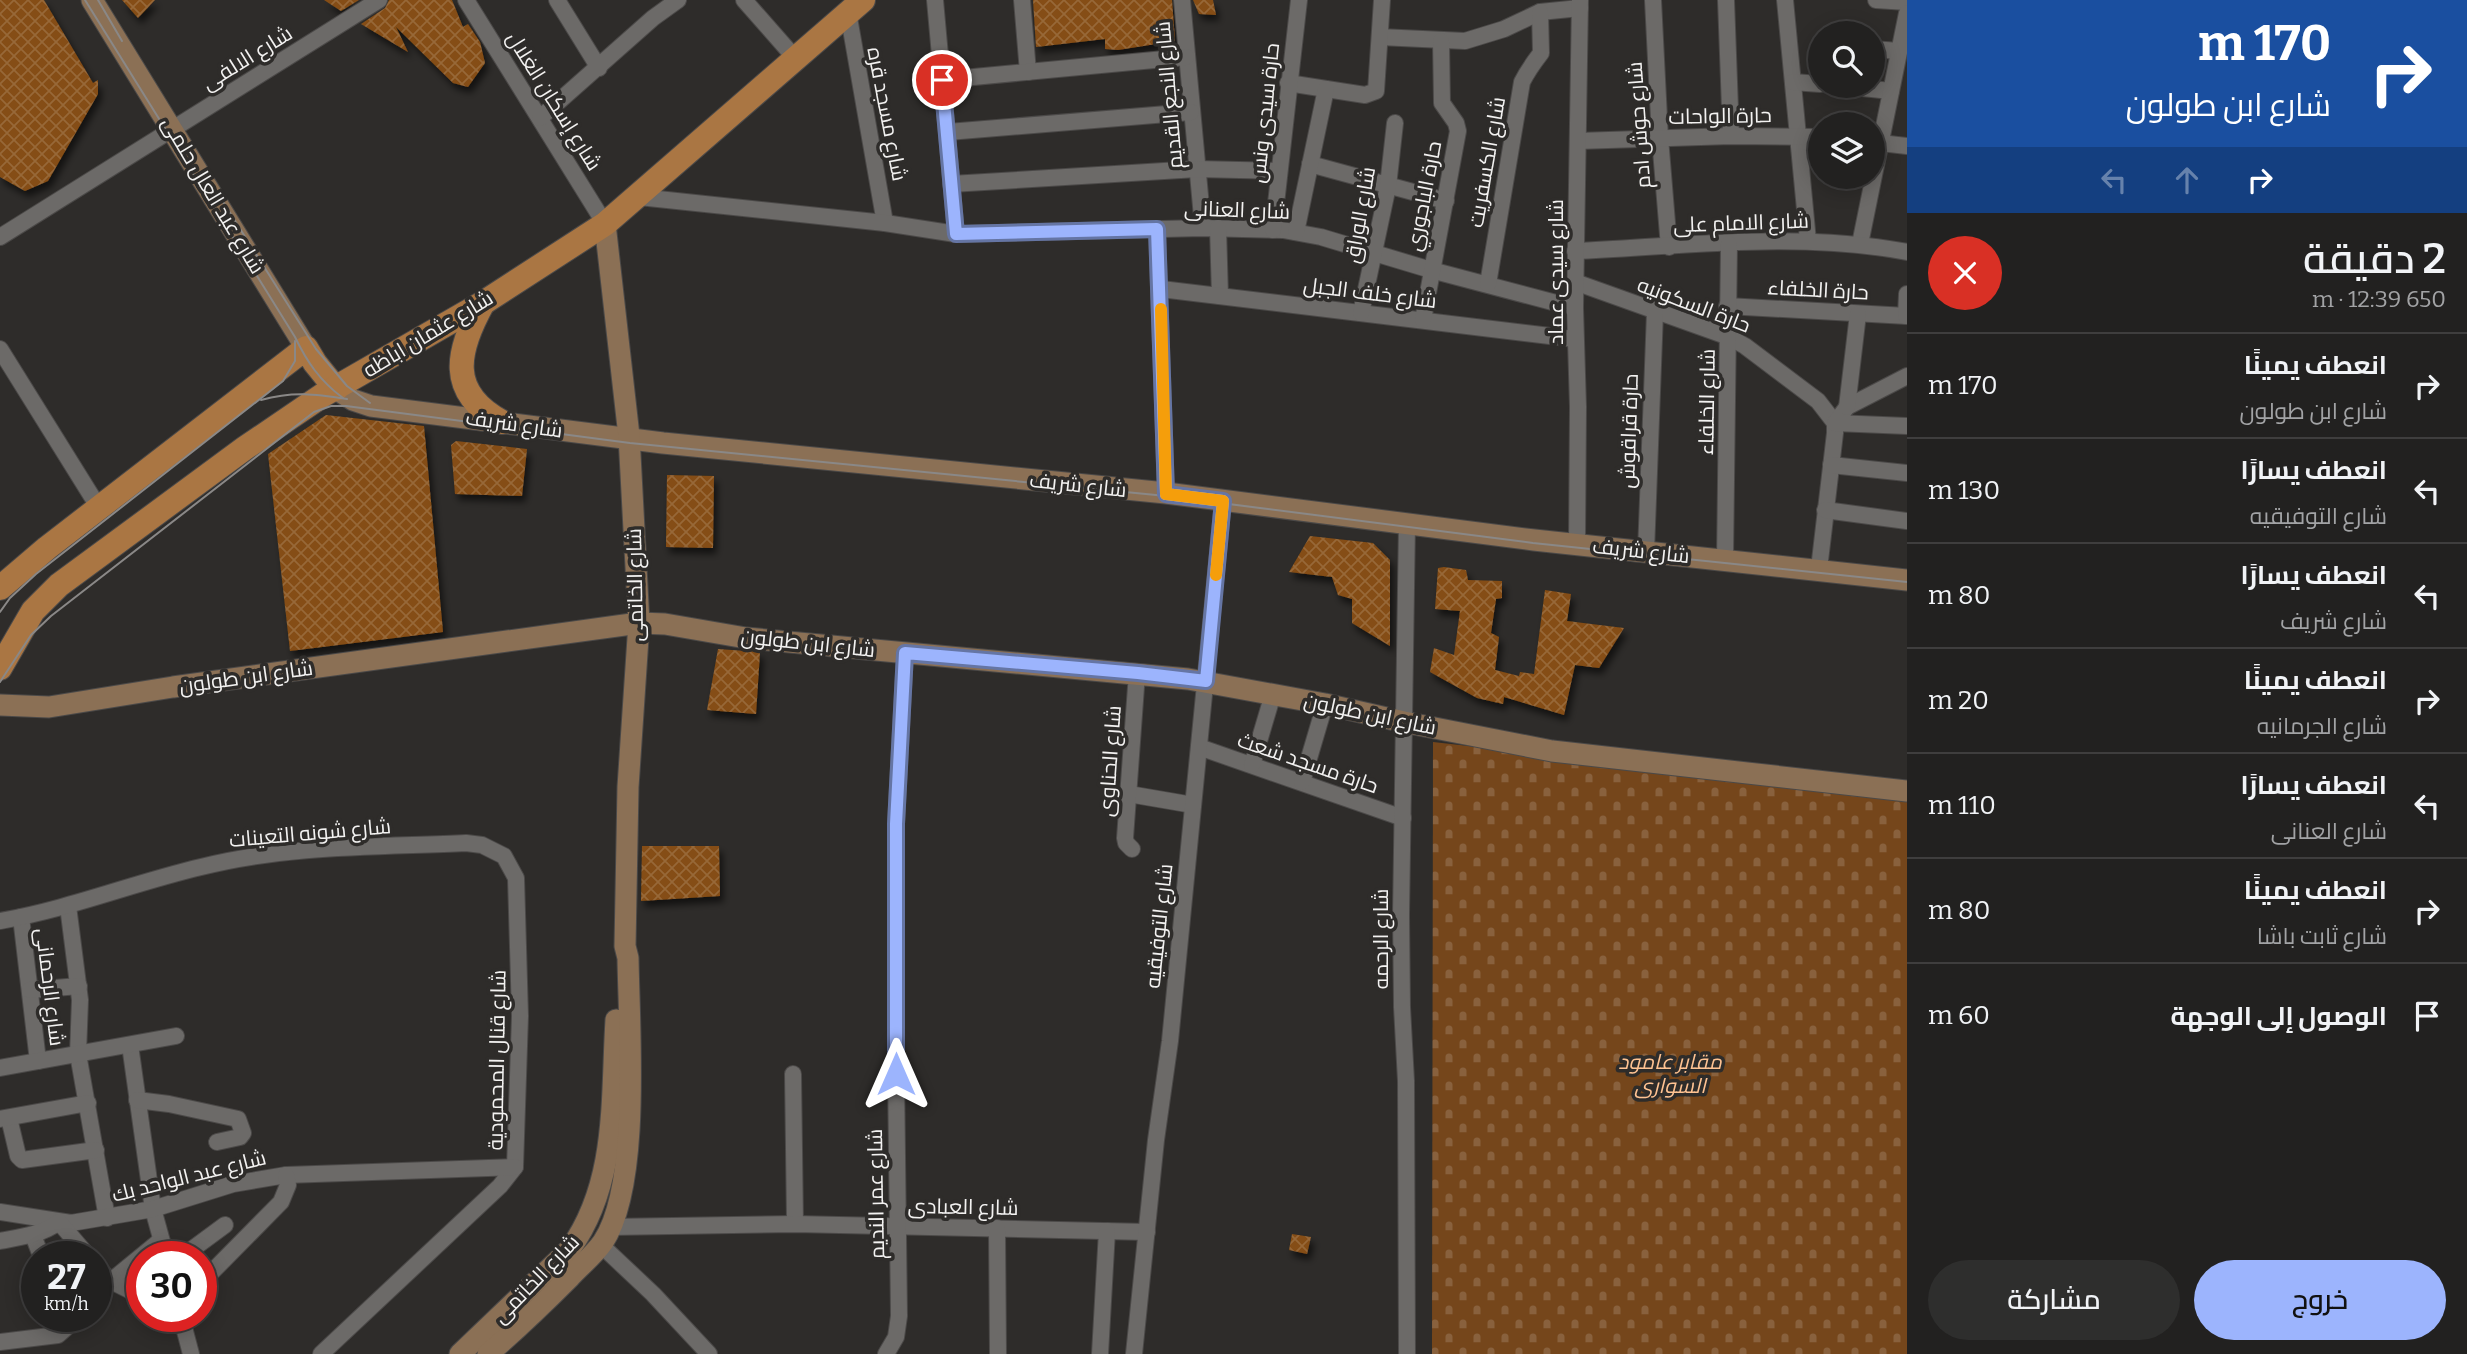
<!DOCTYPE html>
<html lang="ar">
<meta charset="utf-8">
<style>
body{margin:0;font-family:Bitter,Cairo,serif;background:#2e2e2d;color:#f1f3f6;direction:rtl;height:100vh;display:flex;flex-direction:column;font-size:26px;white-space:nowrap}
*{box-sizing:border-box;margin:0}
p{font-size:23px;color:#a2a3a5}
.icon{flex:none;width:38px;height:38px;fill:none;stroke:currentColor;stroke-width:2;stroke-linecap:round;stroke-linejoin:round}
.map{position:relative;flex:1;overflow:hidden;direction:ltr}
.panel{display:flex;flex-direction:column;background:#222120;width:560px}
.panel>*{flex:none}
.guide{background:#1a4fa0;color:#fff;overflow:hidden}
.controls{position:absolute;left:1808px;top:21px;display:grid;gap:14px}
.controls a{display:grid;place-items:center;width:77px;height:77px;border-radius:50%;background:#222120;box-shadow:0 4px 18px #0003,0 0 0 2px #3f3e3e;font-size:35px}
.speed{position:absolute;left:21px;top:1241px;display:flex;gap:14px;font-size:35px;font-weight:700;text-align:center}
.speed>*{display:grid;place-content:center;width:91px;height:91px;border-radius:50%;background:#222120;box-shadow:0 4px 18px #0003,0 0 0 2px #3f3e3e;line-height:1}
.speed small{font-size:18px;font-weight:400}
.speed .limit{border:10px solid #d22;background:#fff;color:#111}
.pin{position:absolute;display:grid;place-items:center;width:60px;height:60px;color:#fff;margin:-30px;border:4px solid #fff;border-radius:50%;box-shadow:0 2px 7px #0007}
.me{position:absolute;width:77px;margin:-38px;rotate:0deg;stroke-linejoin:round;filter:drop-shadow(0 0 5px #0008)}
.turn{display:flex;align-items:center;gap:24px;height:147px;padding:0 21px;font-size:32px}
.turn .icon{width:91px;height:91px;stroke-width:2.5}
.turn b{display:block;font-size:49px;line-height:60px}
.lanes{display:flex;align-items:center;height:66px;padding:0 21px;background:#0003;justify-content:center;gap:35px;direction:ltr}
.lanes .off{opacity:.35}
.round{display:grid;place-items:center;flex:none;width:74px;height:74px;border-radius:37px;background:#2e2e2d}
.overview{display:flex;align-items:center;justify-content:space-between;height:119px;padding:0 21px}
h1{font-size:42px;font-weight:600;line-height:52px}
.button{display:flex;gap:14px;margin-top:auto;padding:14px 21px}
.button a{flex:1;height:80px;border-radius:42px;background:#9cb4fd;color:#111;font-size:28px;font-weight:600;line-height:80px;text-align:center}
.button a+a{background:#2e2e2d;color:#f1f3f6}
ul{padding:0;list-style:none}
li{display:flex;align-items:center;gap:21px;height:105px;padding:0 21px;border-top:2px solid #3f3e3e}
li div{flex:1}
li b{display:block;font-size:26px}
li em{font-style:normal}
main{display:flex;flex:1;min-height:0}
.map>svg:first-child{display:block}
.cemetery{fill:url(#cemetery-stones)}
.building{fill:url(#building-cross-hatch);filter:url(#shadow)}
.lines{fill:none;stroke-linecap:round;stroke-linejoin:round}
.street-casing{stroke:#4b4948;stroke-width:18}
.secondary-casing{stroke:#4b4948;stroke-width:23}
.primary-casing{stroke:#4b4948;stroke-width:26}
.street{stroke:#6c6a68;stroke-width:16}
.secondary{stroke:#8b7055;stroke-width:21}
.primary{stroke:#aa7643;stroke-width:24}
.tram{stroke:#8a8887;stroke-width:2}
.route-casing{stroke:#6575a4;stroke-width:18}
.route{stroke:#9cb4fd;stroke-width:12}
.slow{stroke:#f59e0b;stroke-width:12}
.labels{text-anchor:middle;stroke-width:7;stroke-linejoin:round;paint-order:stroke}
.street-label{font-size:21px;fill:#f3f2f1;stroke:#2e2c2a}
.park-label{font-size:21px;font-style:italic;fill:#ffc392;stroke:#2e2c2a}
</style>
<main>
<section class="panel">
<div class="guide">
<div class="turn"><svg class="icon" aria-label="right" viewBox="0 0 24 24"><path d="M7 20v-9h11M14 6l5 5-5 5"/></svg><div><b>170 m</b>شارع ابن طولون</div></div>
<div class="lanes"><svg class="icon off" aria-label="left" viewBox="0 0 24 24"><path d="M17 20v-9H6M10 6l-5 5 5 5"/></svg><svg class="icon off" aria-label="ahead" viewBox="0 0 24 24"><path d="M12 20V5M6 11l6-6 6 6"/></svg><svg class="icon" aria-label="right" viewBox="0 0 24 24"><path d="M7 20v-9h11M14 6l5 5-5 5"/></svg></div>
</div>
<div class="overview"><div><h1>2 دقيقة</h1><p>650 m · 12:39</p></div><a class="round" style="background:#d93025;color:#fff"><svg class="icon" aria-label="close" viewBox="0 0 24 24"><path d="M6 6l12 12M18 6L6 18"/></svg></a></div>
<ul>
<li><svg class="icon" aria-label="right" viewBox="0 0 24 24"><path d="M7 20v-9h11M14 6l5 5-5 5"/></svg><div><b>انعطف يمينًا</b><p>شارع ابن طولون</p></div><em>170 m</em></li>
<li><svg class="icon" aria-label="left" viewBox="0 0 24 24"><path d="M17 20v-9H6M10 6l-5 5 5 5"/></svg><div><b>انعطف يسارًا</b><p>شارع التوفيقيه</p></div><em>130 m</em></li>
<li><svg class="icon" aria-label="left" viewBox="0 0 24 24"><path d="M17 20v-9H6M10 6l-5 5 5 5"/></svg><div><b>انعطف يسارًا</b><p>شارع شريف</p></div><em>80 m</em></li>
<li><svg class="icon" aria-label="right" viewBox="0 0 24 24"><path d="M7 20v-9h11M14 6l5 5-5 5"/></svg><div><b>انعطف يمينًا</b><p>شارع الجرمانيه</p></div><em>20 m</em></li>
<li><svg class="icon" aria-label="left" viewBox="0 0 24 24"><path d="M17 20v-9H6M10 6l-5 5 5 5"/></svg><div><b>انعطف يسارًا</b><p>شارع العنانى</p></div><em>110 m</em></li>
<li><svg class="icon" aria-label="right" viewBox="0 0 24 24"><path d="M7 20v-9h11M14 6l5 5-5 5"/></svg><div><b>انعطف يمينًا</b><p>شارع ثابت باشا</p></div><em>80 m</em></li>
<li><svg class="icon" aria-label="arrive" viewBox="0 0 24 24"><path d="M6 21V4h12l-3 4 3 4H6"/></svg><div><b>الوصول إلى الوجهة</b></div><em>60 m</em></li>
</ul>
<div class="button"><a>خروج</a><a>مشاركة</a></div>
</section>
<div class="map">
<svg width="1907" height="1354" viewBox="0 0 1907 1354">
<defs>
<pattern id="cemetery-stones" width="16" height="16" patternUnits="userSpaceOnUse" patternTransform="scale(1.75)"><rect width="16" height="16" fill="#75461b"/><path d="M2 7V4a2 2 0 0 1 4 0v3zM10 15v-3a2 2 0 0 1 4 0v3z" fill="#89613d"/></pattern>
<pattern id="building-cross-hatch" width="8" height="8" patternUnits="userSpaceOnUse" patternTransform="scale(1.75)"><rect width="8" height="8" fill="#854d14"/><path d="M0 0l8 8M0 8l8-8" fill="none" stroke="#976737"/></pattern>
<filter id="shadow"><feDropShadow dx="3.5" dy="6" stdDeviation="3.5" flood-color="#0009"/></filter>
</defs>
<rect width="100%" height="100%" fill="#2e2c2a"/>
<path class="cemetery" d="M1433,742l474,53v559h-475z"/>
<g class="building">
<path d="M0,0h44l49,83 5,-3v14l-50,87 -23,10 -25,-14z"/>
<path d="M122,0h33l-17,18z"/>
<path d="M324,0h35l-18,11z"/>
<path d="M389,0h63l11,27 5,-3 12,18 5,21 -17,24 -15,-4 -57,-56 12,25 -47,-28 24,-16z"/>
<path d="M1033,0h139l3,41 -57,9 -13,-1v-10l-69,8z"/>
<path d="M1193,0h20l3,15 -17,-1z"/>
<path d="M326,415l98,11 19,206 -153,19 -22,-197z"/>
<path d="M456,441l71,8 -5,47 -67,-2 -4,-49z"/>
<path d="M667,475l47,1 -1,72 -47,-1z"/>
<path d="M1310,536l63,7 17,17v86l-38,-23v-24l-14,-4 -6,-18 -43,-5z"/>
<path d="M1444,567l22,3 2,10 34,1v17l-6,1 -5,34 8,4 -4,33 24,6 1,-4 14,2 11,-84 26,4 -4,27 57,7 -25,40 -24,-3 -11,50 -60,-18 -1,7 -26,-6 -47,-26 4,-24 20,7 6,-44 -25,-2 3,-41z"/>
<path d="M718,649l42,3 -4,62 -49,-4z"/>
<path d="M642,846h77l1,50 -79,5z"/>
<path d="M1292,1234l19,3 -4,17 -18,-4z"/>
</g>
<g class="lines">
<g class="street-casing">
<g id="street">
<path d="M466,0l139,224"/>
<path d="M557,0l42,68"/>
<path d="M744,0l51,58"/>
<path d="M935,0l21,234"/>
<path d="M1022,0l6,72"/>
<path d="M1182,0l21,228"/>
<path d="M1653,0l7,138 9,109"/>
<path d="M1726,0l5,136"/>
<path d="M1785,0l23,241"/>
<path d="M1876,0l31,2"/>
<path d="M848,12l37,211"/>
<path d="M1380,37l85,4 39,-12 36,-17 40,-4"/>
<path d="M1872,49l27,2"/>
<path d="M942,80l244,-23"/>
<path d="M1793,82l27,2"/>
<path d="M1288,83l77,12 11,-4 6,-91"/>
<path d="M1843,86l48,5"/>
<path d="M540,118l113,-100 25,-18"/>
<path d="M948,132l243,-20"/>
<path d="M1578,141l153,-5 89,1"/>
<path d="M1872,142l35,4"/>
<path d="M1310,164l136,37"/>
<path d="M951,184l246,-15 82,2"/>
<path d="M639,197l246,26 71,11 247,-6 80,2 38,7 110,33 144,38"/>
<path d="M1218,228l2,68"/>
<path d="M1157,229l9,264"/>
<path d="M1273,230l26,-230"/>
<path d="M1296,232l30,-143"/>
<path d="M0,237l379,-237"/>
<path d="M1860,244l47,-231"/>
<path d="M1575,251c109,-5 225,-20 332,1"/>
<path d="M1575,282l154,55 16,9 73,55 17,22v10l-16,136"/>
<path d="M1488,284l34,-202c5,-10 12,-20 19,-29l-1,-41"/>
<path d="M1161,289l414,50"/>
<path d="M1727,306l180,10"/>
<path d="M1361,313l27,-127 7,-63"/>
<path d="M1906,316l1,-22"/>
<path d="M1423,320l35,-189 -2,-8 -14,-20 -1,-62"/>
<path d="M0,349l99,159"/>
<path d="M1907,376l-60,31 -12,16 72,3"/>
<path d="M1847,407l11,-93"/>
<path d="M1831,465l76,8"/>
<path d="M1825,510l82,11"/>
<path d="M1577,545l1,-138 -3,-99 5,-308"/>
<path d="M1646,552l9,-240"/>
<path d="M1725,560l4,-316"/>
<path d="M1199,747l204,71"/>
<path d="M1252,765l21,-71"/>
<path d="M1302,782l23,-78"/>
<path d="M1129,794l64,11"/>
<path d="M1132,849l-6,-6 -1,-5 12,-165"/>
<path d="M68,906l12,94 -2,54 29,164"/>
<path d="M21,917l17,144"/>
<path d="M0,921c69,-12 133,-38 201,-54 86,-22 177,-20 265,-24l16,2 22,11 12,22 4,138 -5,151 -15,19 -179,168"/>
<path d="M30,990l49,-4"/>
<path d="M130,1045l23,164 13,47"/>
<path d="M0,1068l176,-32"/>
<path d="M793,1074l2,150"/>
<path d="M137,1100l32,4 69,15 5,14 -3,4 -23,5"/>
<path d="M9,1118l9,38 4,4 74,-10"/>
<path d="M0,1119l88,-16"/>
<path d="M0,1212l71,11 82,-14 80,-25 53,-9 229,-8"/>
<path d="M610,1227l185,-3 352,8"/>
<path d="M997,1228l1,126"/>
<path d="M33,1235l8,21"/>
<path d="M0,1241c21,-4 41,-6 59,-19l29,34"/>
<path d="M601,1245l52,49 56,60"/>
<path d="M183,1256l42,-31"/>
<path d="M96,1266l15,15 28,14"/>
<path d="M111,1281l50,-41"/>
<path d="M201,1283l80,-81 7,-17 -2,-10"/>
<path d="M181,1316l10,38"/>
<path d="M0,1342l58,-7 8,-7 -2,-12"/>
<path d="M886,1354l10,-17 3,-21 -3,-242v-250l9,-171"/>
<path d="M1100,1354l7,-123"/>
<path d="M1134,1354l22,-214 14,-99 53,-540"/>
<path d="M1407,1354l-1,-273 -4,-74 -1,-92 6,-392"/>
</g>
</g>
<g class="secondary-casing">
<g id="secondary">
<path d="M92,0l214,348"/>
<path d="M336,389l17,11 18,6 292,37 503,50 368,47 373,40"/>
<path d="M0,705l49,2 124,-20 466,-64 26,1 81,14 442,41 137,25 79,18 148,29 355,40"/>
<path d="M460,1354l110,-105c48,-67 41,-150 46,-229"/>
<path d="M488,1354c29,-25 55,-50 82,-77 10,-11 24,-22 33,-35 38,-57 26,-213 25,-284l-3,-12 3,-159 11,-164 -10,-187 -24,-212"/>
</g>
</g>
<g class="primary-casing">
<g id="primary">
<path d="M483,303c-26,47 -37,89 19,119"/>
<path d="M0,588l47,-40 259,-200 9,15 21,26"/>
<path d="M0,668l33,-57 26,-26 186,-137 78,-53 160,-92 122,-79 258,-224"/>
</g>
</g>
<use href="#street" class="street"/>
<use href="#secondary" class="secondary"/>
<use href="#primary" class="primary"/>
<g class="tram">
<path d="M85,0l210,337c12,25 25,44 48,61"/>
<path d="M98,0l24,41"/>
<path d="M213,186l103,163 31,37 23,17"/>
<path d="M261,400c32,-9 54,-6 86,-1"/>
<path d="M0,612l10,-14 26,-24 247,-193 12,-20v-20"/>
<path d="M0,682l31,-47 20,-19 263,-204 17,-6h15l284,37 536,53 367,47 374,39"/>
</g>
</g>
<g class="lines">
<g class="route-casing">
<path id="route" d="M896,1074v-250l9,-171 233,20 68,8 17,-180 -57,-7 -9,-265 -201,5 -14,-154"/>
</g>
<use href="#route" class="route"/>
<path class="slow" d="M1161,309l5,185 57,7 -7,74"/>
</g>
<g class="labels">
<g class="street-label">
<text transform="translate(247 58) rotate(-32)" y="7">شارع الالفى</text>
<text transform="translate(1169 95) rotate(-95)" y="7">شارع النجع القديم</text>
<text transform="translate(554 101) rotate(58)" y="7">شارع إسكان الغلال</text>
<text transform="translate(1265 113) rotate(-84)" y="7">حارة سيدى ونس</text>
<text transform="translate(887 114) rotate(79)" y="7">شارع مسجد قره</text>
<text transform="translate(1720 116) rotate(-1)" y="7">حارة الواحات</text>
<text transform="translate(1639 125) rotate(-94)" y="7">شارع حوش ادم</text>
<text transform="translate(1487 162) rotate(-80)" y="7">شارع الكسفريت</text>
<text transform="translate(213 195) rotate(59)" y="7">شارع عبد العال حلمى</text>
<text transform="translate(1424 196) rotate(-79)" y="7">حارة الباجوري</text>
<text transform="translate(1237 210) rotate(2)" y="7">شارع العنانى</text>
<text transform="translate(1360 215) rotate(-80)" y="7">شارع الوراق</text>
<text transform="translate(1741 223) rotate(-2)" y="7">شارع الامام على</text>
<text transform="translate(1556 272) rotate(-90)" y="7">شارع سيدى عماد</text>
<text transform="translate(1818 290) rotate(3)" y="7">حارة الخلفاء</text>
<text transform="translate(1370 293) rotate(7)" y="7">شارع خلف الجبل</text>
<text transform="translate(1694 305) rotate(21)" y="7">حارة السكونيه</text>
<text transform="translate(428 334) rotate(-31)" y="7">شارع عثمان اباظه</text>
<text transform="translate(1707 402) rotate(-89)" y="7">شارع الخلفاء</text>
<text transform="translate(514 424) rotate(8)" y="7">شارع شريف</text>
<text transform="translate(1629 431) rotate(-88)" y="7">حارة قراقوش</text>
<text transform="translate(1078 485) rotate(6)" y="7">شارع شريف</text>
<text transform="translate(1641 551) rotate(6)" y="7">شارع شريف</text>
<text transform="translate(635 585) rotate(-91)" y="7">شارع الخاتمى</text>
<text transform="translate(808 643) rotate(6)" y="7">شارع ابن طولون</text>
<text transform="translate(246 677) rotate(-8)" y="7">شارع ابن طولون</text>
<text transform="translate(1370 714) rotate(12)" y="7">شارع ابن طولون</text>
<text transform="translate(1110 761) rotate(-86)" y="7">شارع الحناوى</text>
<text transform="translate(1308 763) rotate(19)" y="7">حارة مسجد شعث</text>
<text transform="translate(310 833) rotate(-5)" y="7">شارع شونه التعينات</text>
<text transform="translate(1159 926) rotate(-84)" y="7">شارع التوفيقيه</text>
<text transform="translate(1381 939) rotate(-90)" y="7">شارع الرحمه</text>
<text transform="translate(50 987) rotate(83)" y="7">شارع الرحمانى</text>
<text transform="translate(497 1060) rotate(-89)" y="7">شارع قنال المحمودية</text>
<text transform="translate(189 1176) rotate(-14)" y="7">شارع عبد الواحد بك</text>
<text transform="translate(876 1194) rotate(-91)" y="7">شارع عمر النديم</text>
<text transform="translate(963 1207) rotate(1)" y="7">شارع العبادى</text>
<text transform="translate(536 1279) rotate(-46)" y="7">شارع الخاتمى</text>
</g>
<g class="park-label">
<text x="1670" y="1069">مقابر عامود<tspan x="1670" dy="24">السوارى</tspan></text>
</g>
</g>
</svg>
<div class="controls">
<a><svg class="icon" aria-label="search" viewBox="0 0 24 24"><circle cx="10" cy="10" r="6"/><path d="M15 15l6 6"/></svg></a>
<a><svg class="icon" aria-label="layers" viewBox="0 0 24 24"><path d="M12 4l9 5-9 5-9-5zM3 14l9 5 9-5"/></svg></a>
</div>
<div class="speed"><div>27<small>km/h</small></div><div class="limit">30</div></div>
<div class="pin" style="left:942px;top:80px;background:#d93025"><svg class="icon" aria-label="arrive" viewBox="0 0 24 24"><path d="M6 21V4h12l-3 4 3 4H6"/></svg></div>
<svg class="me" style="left:896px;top:1074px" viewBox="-20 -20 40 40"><path d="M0-17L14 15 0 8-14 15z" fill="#9cb4fd" stroke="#fff" stroke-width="4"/></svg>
</div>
</main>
